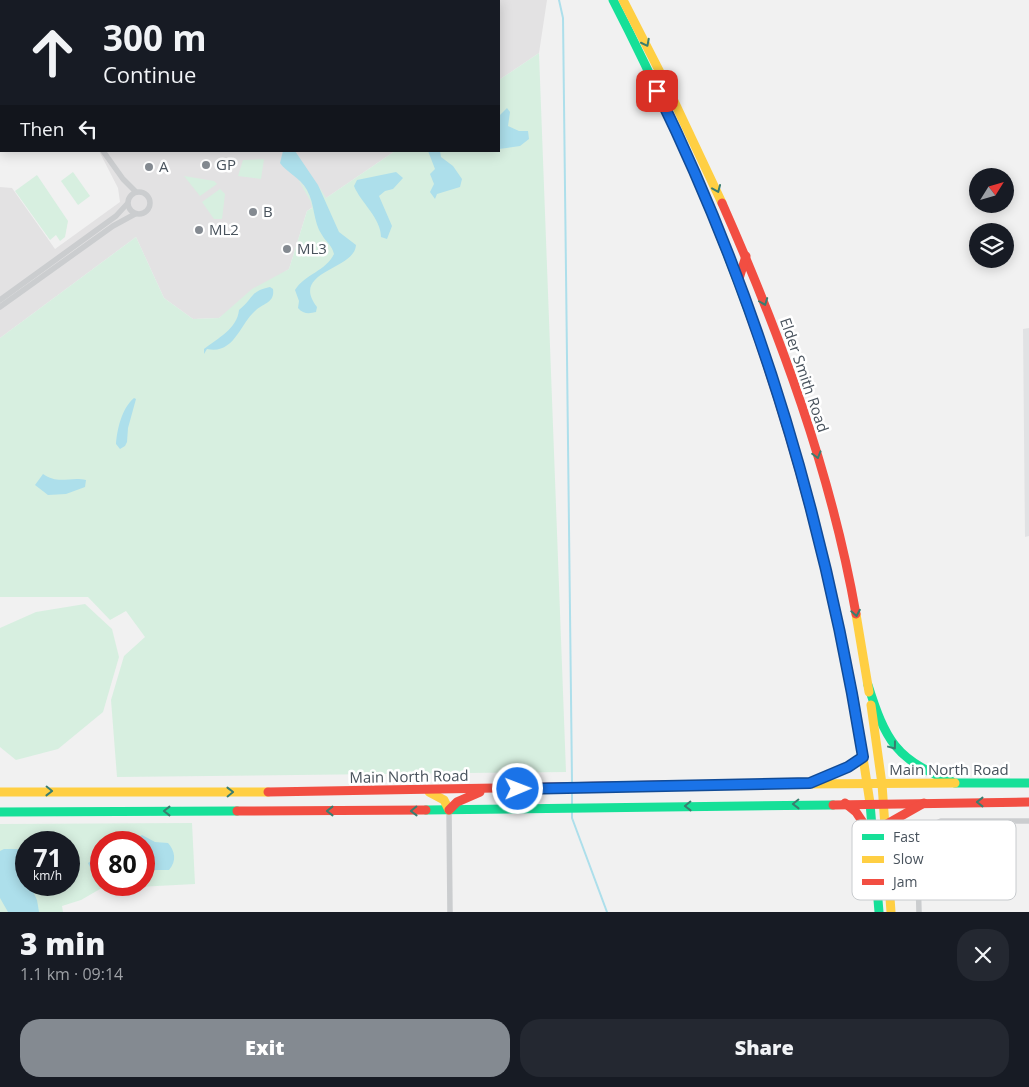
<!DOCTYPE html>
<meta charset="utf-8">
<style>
body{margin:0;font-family:"Open Sans",sans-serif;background:#242831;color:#f1f3f6;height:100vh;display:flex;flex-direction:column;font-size:19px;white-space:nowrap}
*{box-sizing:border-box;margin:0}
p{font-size:16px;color:#9ea1a6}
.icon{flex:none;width:28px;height:28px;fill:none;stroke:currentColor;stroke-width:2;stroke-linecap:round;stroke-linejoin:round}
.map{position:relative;height:912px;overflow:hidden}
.drawer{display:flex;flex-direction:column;background:#171b24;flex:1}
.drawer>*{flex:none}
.banner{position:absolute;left:0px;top:0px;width:500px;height:152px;box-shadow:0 2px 12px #0003;background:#171b24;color:#f1f3f6;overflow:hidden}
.needle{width:32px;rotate:53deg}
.tools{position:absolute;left:969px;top:168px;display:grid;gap:10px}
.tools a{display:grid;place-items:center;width:45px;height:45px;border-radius:50%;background:#171b24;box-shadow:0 2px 12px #0003;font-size:25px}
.speed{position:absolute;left:15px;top:831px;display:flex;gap:10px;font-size:25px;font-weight:700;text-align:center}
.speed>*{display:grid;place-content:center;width:65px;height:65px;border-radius:50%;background:#171b24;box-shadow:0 2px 12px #0003;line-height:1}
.speed small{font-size:12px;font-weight:400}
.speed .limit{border:8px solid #d22;background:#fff;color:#111}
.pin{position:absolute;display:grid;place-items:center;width:42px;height:42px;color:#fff;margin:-21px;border-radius:10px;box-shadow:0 2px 8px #0006}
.me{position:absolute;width:55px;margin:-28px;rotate:89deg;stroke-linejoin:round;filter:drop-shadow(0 0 4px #0008)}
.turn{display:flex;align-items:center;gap:18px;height:105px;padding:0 20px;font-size:22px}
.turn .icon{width:65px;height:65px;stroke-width:2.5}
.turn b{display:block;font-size:35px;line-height:42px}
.then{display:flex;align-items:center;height:48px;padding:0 20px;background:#0003;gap:10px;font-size:19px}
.round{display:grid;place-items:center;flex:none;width:52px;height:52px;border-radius:20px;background:#242831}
.summary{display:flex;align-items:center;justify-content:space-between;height:85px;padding:0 20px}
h1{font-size:30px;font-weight:800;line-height:38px}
.cta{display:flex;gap:10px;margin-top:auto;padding:10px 20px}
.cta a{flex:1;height:58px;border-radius:20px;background:#848a91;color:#fff;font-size:20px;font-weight:800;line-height:58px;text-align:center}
.cta a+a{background:#242831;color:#f1f3f6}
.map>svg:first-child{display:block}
.education{fill:#e3e2e3}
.airport{fill:#e1e2e4}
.green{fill:#d7efe0;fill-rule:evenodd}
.water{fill:#addfeb}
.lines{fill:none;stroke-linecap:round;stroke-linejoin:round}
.stream{stroke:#addfeb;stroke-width:2}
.street{stroke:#cbcdcf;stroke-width:5.5}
.fast{stroke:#16e098;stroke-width:9}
.slow{stroke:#ffcf43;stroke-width:9}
.jam{stroke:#f24e42;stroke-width:9}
.oneway{stroke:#3a7d6f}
.route-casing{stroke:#114b97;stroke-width:12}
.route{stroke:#1a73e8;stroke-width:9}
.poi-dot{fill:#848a91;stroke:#fff;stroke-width:2}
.labels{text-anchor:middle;stroke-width:5;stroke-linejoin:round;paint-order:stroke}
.poi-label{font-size:15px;fill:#49535d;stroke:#fff;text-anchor:start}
.street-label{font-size:15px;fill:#49535d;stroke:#fff}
.key{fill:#fff;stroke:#c8cbce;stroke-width:1}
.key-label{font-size:14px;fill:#49535d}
</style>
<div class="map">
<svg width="1029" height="912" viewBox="0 0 1029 912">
<rect width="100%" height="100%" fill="#f1f1f1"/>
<g class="education">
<path d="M15,0h532l-8,53 -40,27v-79z"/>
<path d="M99,151h296l-88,60 -18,58 -70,49 -26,1 -29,-21 -28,-61 -136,101v-151l12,1 43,61 65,-47 -2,-14z"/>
</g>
<path class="airport" d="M1029,328v208l-4,1 -2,-208z"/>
<g class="green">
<path d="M539,53l27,719 -449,5 -6,-77 13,-44 21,-19 -19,-26 -16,9 -22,-23h-88v-259l136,-101 28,61 29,21 26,-1 33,-29 37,-20 18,-58 5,-3 -1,-6 -13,-23 9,11 7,17 10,-7 -6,-15 8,13 69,-47h104v-71z"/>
<path d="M264,159l-3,20 -23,-3 5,-16z"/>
<path d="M73,172l17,24 -12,9 -17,-24z"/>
<path d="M37,175l31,46 -3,16 -5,4 -4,-6 -6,5 -35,-49z"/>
<path d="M184,176l30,5 3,3 -17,12z"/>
<path d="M220,189l5,5 -3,25h-8l-12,-17z"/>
<path d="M85,604l27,25 7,28 -16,55 -45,37 -42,11 -16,-13v-119l36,-16z"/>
<path d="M192,823l3,61 -95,5 -19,11 -19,6 1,6h-63v-88zM26,842h43v43h-43zM101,842h43v43h-43z"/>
</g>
<g class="water">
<path d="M507,108l3,4 -2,14 11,5h9l1,8 -9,7 -21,3v-33z"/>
<path d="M283,151h12l23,34 21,47 17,13c-1,25 -67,26 -39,62l-1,5c-7,2 -13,2 -18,-4l1,-7 -4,-11c10,-16 31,-19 39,-36 -2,-9 -8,-12 -12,-19 -9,-13 -7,-31 -15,-45 -7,-13 -20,-17 -27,-27z"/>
<path d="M428,151h12l1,6 12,9 9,13 -2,8 -23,7 -2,5 -5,-7 4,-8 -4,-10 5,-5z"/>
<path d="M396,172l7,6 -10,11 -8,2 -6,5 13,30 -5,13 -6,-2c0,-19 -20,-34 -27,-51l3,-6z"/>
<path d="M270,287l3,2c2,14 -10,14 -18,22 -15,13 -21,44 -48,38l-3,5v-5c14,-11 33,-20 35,-39 15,-12 11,-19 31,-23z"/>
<path d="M134,398l2,1 -8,29 -1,14 -2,4 -5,3 -4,-5c1,-15 6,-36 18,-46z"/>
<path d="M43,474c15,11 28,2 43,6l-1,7 -19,7 -18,1 -13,-10z"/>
<path d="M130,834l9,3 3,-2 13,7 13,1c7,8 9,18 1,27h-22l-3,3v-31h-35z"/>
<path d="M101,847v27l-9,-3 -4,-8 10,-6v-9z"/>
<path d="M4,849h14l8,3v33h4l7,15 2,12h-31l-8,-14v-47z"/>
</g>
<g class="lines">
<g class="stream">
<path d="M559,0l4,18 9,764"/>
<path d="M572,805v-16"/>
<path d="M572,812v6l35,94"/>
</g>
<g class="street">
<path d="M26,0l1,1"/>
<path d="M103,151l20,28 13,13"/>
<circle cx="139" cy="203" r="11"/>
<path d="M0,300l116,-84 11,-12"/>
<path d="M0,307l113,-81 22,-12"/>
<path d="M449,810l1,102"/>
<path d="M919,912l-1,-38 2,-31 8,-16 13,-6h88"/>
</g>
<g class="fast">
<path d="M613,0c53,103 99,209 138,318"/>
<path d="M868,685c17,54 28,76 83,96"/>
<path d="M955,783h74"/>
<path d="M870,803l9,109"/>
<path d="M426,810l407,-5"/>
<path d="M0,812l237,-1"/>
</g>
<g class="slow">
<path d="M623,0l42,82 57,121"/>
<path d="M856,614l13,78"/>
<path d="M854,699l16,104"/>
<path d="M871,705l11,79"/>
<path d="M813,782l35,-15 15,-10"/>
<path d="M882,784l9,128"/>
<path d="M663,785l292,-2"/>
<path d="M0,792h268"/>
<path d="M429,792l15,8 5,10"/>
</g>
<g class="jam">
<path d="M722,203c58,131 109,269 134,411"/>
<path d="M738,282l8,-26"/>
<path d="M751,318c44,124 77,252 103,381"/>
<path d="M268,792l395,-7"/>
<path d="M845,803l11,9 18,27"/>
<path d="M833,805l196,-3"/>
<path d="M449,810l8,-8 23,-10"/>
<path d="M237,811l189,-1"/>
<path d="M887,824l37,-21"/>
<path d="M890,870l12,6 16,-2"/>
</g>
</g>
<defs><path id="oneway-chevron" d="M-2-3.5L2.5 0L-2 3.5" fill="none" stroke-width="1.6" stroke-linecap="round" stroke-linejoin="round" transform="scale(1.25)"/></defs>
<g class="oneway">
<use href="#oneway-chevron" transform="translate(646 43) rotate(63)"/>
<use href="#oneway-chevron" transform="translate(717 189) rotate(67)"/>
<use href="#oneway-chevron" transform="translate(764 302) rotate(69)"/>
<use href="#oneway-chevron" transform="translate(817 455) rotate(74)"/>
<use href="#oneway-chevron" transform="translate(856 613) rotate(80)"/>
<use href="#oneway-chevron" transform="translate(893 746) rotate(53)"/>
<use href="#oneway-chevron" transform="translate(49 791) rotate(1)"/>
<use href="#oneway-chevron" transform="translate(230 792) rotate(-1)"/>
<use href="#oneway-chevron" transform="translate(980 802) rotate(180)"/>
<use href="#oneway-chevron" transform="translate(796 804) rotate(179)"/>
<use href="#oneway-chevron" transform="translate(688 806) rotate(179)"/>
<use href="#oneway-chevron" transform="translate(167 811) rotate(180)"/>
<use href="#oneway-chevron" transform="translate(330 811) rotate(180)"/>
<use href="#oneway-chevron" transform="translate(414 811) rotate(179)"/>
</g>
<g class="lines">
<g class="route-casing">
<path id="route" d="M518,789l292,-6 38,-16 15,-10c-37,-229 -104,-457 -206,-666"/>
</g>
<use href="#route" class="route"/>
</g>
<g class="poi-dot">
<circle cx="206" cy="165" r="5"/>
<circle cx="149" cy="167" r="5"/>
<circle cx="253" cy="212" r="5"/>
<circle cx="199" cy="230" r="5"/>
<circle cx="287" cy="249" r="5"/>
</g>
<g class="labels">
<g class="poi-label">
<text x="216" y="170">GP</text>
<text x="159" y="172">A</text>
<text x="263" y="217">B</text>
<text x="209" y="235">ML2</text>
<text x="297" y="254">ML3</text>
</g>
<g class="street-label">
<text transform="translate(804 375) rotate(71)" y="5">Elder Smith Road</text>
<text x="949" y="775">Main North Road</text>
<text transform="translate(409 777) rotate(-1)" y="5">Main North Road</text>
</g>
</g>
<rect x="852" y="820" width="164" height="80" rx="8" class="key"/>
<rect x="862" y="834" width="22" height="6" fill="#16e098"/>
<rect x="862" y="856" width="22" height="7" fill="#ffcf43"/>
<rect x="862" y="879" width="22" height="6" fill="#f24e42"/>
<g class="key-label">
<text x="893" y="842">Fast</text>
<text x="893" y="864">Slow</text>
<text x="893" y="887">Jam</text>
</g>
</svg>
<div class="tools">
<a><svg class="needle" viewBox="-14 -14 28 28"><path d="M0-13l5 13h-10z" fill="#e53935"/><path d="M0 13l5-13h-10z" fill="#9ea1a6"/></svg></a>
<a><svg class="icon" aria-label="layers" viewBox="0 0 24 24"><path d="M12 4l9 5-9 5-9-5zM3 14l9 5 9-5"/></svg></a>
</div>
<div class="speed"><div>71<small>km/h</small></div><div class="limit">80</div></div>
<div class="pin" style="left:657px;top:91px;background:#d93025"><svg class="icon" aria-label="arrive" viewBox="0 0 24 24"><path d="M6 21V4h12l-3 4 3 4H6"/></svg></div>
<svg class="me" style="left:518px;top:789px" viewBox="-20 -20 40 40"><circle r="17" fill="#1a73e8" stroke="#fff" stroke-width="3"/><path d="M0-11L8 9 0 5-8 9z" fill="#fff"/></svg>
<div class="banner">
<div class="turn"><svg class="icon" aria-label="ahead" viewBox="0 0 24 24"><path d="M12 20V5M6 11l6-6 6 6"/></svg><div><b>300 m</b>Continue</div></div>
<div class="then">Then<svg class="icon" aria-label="left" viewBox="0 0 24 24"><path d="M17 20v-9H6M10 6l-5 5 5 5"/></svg></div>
</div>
</div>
<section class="drawer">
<div class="summary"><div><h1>3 min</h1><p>1.1 km · 09:14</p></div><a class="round"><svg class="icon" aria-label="close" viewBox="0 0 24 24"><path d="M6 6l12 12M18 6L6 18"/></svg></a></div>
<div class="cta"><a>Exit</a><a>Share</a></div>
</section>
